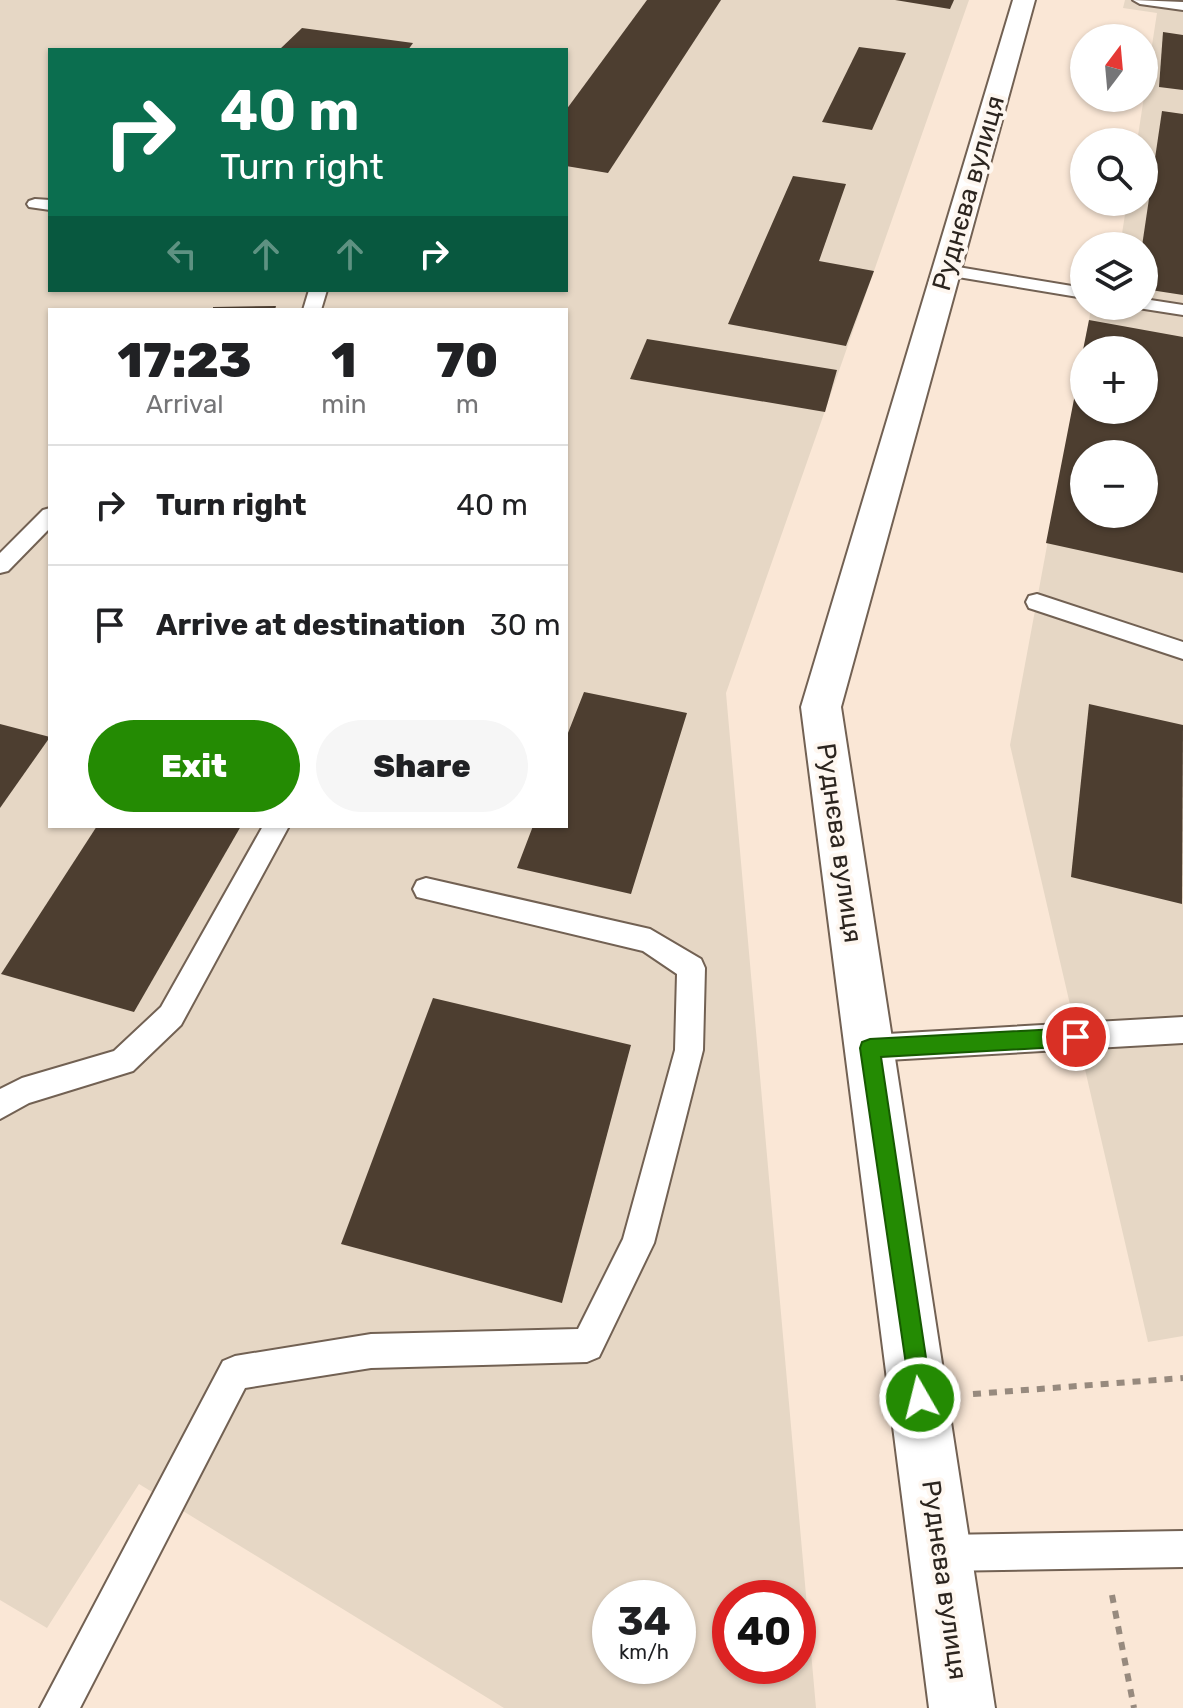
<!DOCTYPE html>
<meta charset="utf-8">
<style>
body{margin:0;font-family:Rubik,sans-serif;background:#f6f6f6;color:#202124;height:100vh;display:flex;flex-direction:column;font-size:30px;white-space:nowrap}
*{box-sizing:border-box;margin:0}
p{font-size:26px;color:#757577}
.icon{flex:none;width:44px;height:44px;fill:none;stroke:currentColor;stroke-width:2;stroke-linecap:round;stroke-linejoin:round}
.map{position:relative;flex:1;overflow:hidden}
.drawer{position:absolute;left:48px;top:308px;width:520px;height:520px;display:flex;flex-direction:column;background:#fff;border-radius:0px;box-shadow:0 2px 6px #0004}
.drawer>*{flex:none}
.top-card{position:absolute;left:48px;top:48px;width:520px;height:244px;border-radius:0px;box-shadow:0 2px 6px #0004;background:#0b6e4f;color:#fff;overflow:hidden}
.needle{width:52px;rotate:16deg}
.fabs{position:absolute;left:1070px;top:24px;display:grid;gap:16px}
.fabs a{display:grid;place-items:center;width:88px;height:88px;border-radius:50%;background:#fff;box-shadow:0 2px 6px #0004;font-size:40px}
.speed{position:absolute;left:592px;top:1580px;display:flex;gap:16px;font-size:40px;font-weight:700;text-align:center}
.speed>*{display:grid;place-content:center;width:104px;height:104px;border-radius:50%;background:#fff;box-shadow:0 2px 6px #0004;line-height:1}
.speed small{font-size:20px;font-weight:400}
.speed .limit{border:12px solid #d22;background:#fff;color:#111}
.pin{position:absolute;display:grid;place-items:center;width:68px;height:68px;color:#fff;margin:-34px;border:4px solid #fff;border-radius:50%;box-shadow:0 2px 8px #0007}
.me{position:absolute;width:88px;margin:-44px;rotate:352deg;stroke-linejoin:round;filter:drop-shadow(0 0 6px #0008)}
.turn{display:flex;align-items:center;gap:28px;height:168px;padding:0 40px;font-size:36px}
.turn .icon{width:104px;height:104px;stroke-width:2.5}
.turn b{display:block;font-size:56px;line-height:68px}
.lanes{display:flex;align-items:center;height:76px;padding:0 40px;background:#0003;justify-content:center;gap:40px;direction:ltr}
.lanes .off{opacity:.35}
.eta{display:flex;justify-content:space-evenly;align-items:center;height:136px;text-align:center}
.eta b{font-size:48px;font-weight:800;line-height:56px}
.button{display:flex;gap:16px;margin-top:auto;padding:16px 40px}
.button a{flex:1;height:92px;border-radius:48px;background:#248b03;color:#fff;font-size:32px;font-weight:800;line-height:92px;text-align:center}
.button a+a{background:#f6f6f6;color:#202124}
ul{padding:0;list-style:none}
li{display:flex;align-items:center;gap:24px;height:120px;padding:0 40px;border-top:2px solid #e0e0e0}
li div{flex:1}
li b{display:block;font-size:30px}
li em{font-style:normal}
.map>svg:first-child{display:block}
.industrial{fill:#e6d7c5;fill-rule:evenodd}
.building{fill:#4d3e30;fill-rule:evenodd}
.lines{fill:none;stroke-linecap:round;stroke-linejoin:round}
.lane-casing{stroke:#726153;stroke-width:4}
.secondary-casing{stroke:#726153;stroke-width:4}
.path{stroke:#978a7e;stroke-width:6;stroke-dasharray:8 8;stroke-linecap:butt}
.lane{fill:#fff;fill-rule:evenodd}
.secondary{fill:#fff;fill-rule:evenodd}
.route{fill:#248b03;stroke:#175a02;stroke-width:2}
.labels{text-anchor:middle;stroke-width:8;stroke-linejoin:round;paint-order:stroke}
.street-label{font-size:26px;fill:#2c251f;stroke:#fef7f0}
</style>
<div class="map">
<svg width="1183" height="1708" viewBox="0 0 1183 1708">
<rect width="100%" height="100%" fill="#fae7d6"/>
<g class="industrial">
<path d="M0,0h969l-243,693 90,1015h-312l-365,-224 -92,144 -47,-28zM50,50h516v240h-516zM50,310h516v516h-516zM610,1598h68v68h-68zM730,1598h68v68h-68z"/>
<path d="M1125,0h58v1336l-35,6 -138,-597 81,-436 2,-3h51v-60h-24l7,-44h17v-60h-7l20,-129 -34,-5zM1084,350h60v60h-60zM1084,454h60v60h-60z"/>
</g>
<g class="building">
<path d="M647,0h74l-113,173 -42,-7v-56z"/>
<path d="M895,0h59l-4,9z"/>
<path d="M302,28l111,15 -5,7h-129z"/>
<path d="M1163,32l20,3v55l-24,-3z"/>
<path d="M859,47l47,6 -34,77 -50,-8z"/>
<path d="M1162,111l21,3v181l-39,-6 -2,-43z"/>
<path d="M793,176l53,8 -27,77 55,10 -28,75 -118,-22z"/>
<path d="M276,306l-1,4h-62v-3z"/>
<path d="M1089,320l94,17v236l-137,-30 37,-190 1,57h60v-60h-61zM1084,454h60v60h-60z"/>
<path d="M647,339l190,31 -12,42 -195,-33z"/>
<path d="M584,692l103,21 -56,181 -114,-26 16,-42h33v-88z"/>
<path d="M1089,704l94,21 -1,179 -111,-27z"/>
<path d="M0,724l50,13 -50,71z"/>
<path d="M97,826h144l-107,186 -133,-38z"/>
<path d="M433,998l198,47 -69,258 -221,-59z"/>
</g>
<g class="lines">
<g class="lane-casing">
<g id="lane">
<path d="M1133,0l50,2v8l-43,-6z"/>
<path d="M35,199l15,1v10l-21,-3 -2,-3 2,-3z"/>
<path d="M946,265l138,23v10l-144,-24 -3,-4z"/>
<path d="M309,290h18l-6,20h-18z"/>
<path d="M1144,299l39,6v10l-45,-7 6,-2z"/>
<path d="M50,508v20l-42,43 -8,2v-20l43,-43z"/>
<path d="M1037,594l146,48v17l-154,-51 -3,-6 3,-6z"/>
<path d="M263,826h26l-108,199 -48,46 -104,32 -29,16v-30l22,-11 92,-27 47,-44z"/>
<path d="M426,878l224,51 51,30 4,9 -2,82 -49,193 -55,114 -12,5 -216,6 -126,20 -165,320h-40l183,-347 12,-5 136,-22 207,-5 45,-90 52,-189 2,-76 -34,-23 -226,-54 -4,-8 4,-8z"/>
<path d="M1183,1017v26l-313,18 -10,-4 -4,-9 4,-9 10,-4z"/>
<path d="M1183,1531v36l-242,4 -13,-5 -5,-13 5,-13 13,-5z"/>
</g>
</g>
<g class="secondary-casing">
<path id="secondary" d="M1013,0h22l-194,707 154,1001h-66l-128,-1001z"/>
</g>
<g class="path">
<path d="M973,1394l210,-16"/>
<path d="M1112,1595l22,113"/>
</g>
<use href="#lane" class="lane"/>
<use href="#secondary" class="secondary"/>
</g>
<path class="route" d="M1076,1028l7,3 3,6 -3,7 -7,2 -195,11 51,341 -3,8 -9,3 -8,-3 -52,-358 2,-6 8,-3z"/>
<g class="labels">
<g class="street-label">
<text transform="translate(968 193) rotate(-74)" y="9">Руднєва вулиця</text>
<text transform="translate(840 843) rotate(82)" y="9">Руднєва вулиця</text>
<text transform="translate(945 1580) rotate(82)" y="9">Руднєва вулиця</text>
</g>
</g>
</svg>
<div class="fabs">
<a><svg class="needle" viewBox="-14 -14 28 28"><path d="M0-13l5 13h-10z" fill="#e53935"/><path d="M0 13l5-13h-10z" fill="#757577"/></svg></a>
<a><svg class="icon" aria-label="search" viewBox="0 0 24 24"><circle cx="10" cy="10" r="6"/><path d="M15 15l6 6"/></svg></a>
<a><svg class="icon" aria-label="layers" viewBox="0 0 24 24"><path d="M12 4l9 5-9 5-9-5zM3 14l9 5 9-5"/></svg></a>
<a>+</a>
<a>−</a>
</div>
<div class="speed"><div>34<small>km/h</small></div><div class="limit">40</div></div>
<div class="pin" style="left:1076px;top:1037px;background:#d93025"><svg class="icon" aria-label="arrive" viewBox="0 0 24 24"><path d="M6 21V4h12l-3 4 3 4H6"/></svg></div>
<svg class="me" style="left:920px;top:1398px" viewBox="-20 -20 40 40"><circle r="17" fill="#248b03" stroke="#fff" stroke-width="3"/><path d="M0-11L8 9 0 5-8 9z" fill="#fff"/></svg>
<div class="top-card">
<div class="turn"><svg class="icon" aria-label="right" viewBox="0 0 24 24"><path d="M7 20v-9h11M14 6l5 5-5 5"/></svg><div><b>40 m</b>Turn right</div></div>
<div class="lanes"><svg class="icon off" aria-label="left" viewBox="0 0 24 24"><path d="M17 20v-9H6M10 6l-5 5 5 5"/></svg><svg class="icon off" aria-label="ahead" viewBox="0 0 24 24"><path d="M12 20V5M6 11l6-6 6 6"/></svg><svg class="icon off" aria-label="ahead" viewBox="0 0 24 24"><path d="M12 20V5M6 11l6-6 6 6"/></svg><svg class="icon" aria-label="right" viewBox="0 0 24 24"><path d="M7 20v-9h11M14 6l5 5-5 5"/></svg></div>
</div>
<section class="drawer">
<div class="eta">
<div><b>17:23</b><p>Arrival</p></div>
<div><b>1</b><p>min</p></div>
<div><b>70</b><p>m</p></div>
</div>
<ul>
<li><svg class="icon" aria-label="right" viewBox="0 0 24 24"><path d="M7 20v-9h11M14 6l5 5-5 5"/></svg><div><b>Turn right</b></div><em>40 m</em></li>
<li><svg class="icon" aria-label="arrive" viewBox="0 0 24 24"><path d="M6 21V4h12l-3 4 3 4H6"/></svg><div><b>Arrive at destination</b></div><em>30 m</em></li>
</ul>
<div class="button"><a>Exit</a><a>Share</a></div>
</section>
</div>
